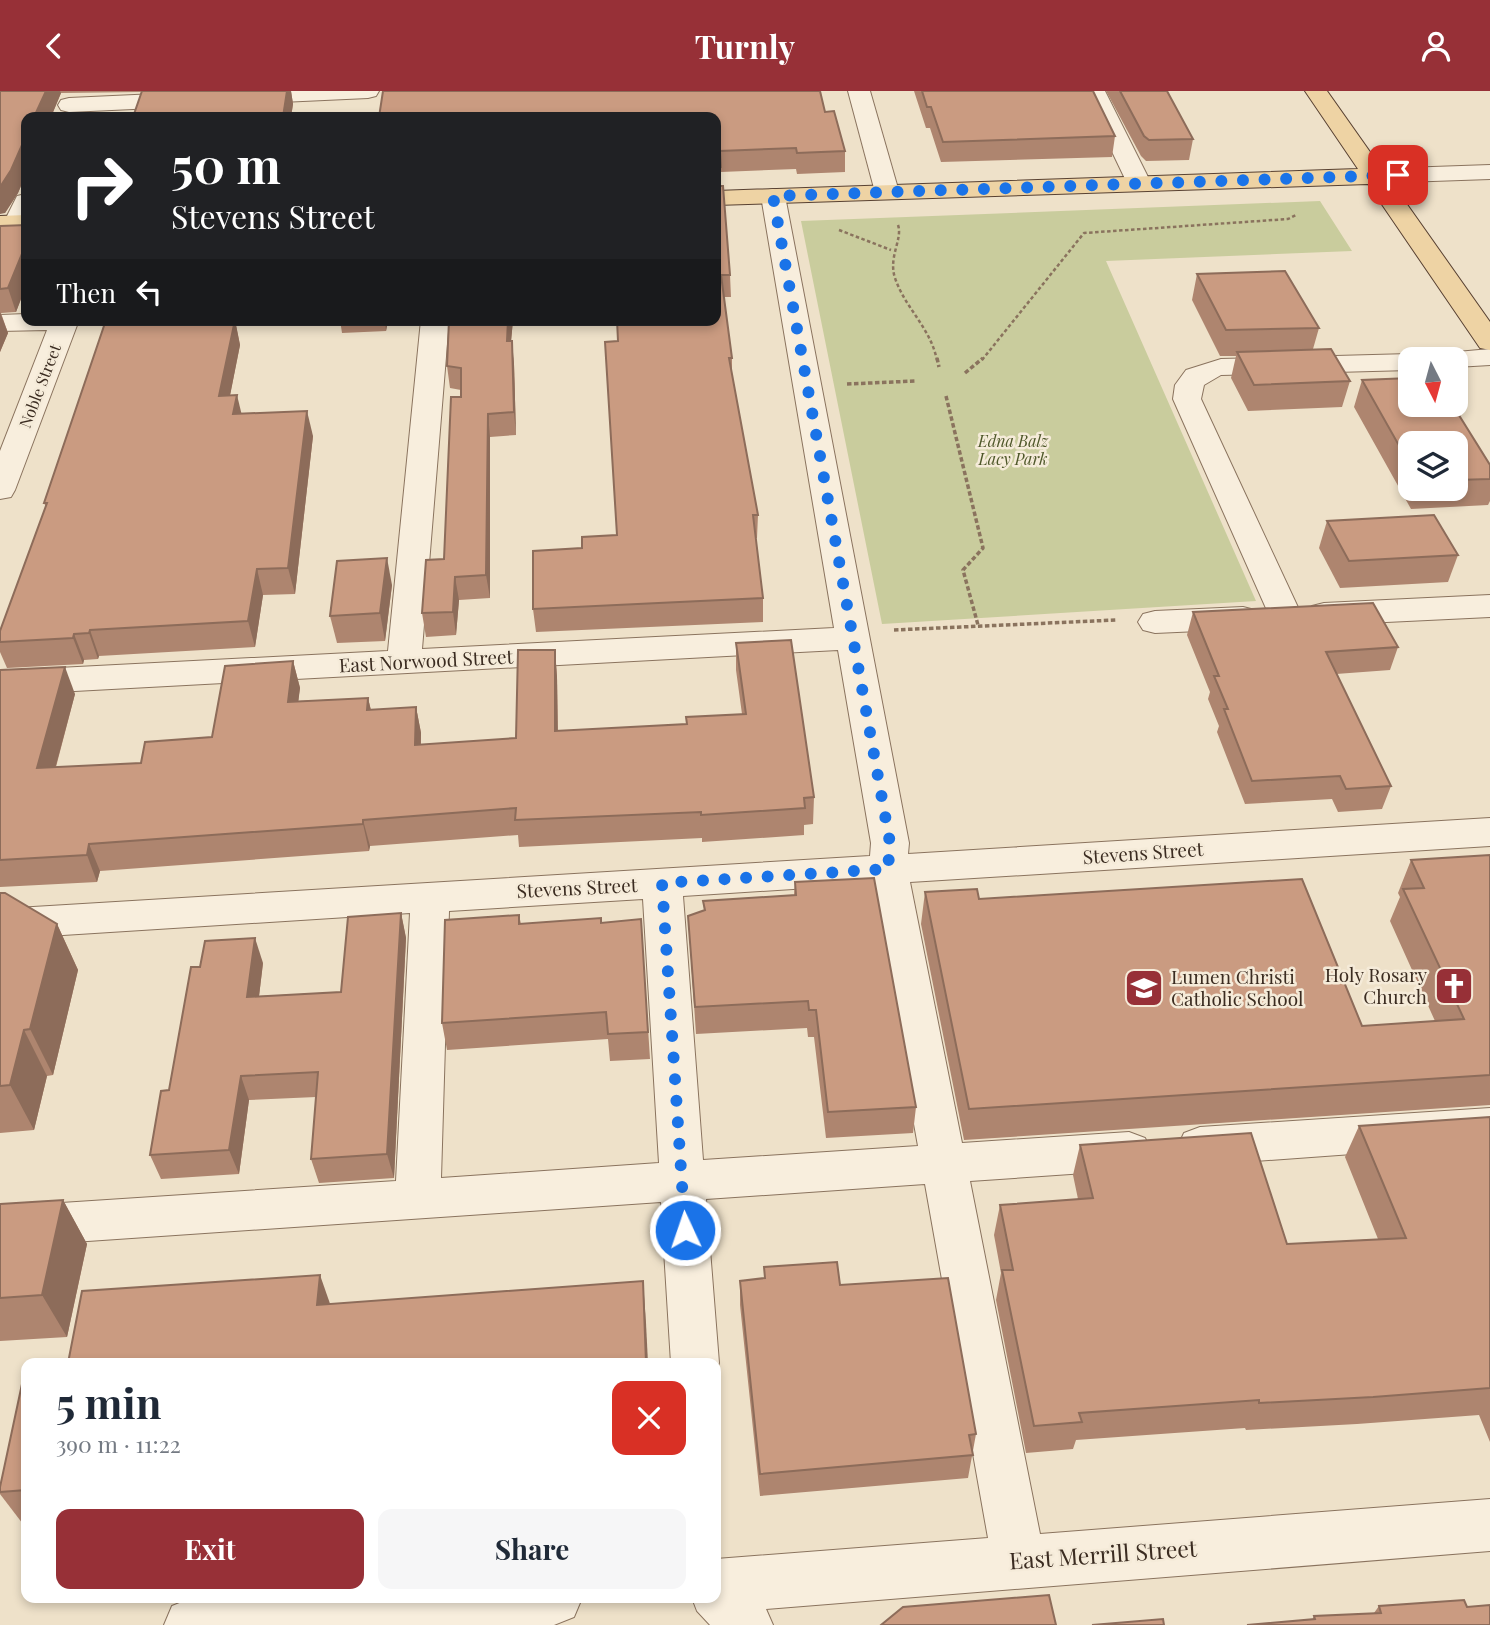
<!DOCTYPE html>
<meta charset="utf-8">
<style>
body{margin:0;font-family:"Playfair Display",serif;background:#f6f6f7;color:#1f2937;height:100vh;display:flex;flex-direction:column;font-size:26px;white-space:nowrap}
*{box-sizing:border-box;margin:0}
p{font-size:23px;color:#747a83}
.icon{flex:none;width:38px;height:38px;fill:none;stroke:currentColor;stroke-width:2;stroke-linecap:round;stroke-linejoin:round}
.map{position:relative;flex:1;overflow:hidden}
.panel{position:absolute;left:21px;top:1267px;width:700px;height:245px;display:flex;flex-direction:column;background:#fff;border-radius:14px;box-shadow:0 4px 10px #0003}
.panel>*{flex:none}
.top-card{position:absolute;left:21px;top:21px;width:700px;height:214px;border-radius:14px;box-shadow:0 4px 10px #0003;background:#202124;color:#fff;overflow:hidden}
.needle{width:46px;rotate:174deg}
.buttons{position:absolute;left:1398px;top:256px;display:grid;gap:14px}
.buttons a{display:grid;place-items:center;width:70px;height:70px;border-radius:14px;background:#fff;box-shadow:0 4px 10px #0003;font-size:35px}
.pin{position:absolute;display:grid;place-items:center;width:60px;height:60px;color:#fff;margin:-30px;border-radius:14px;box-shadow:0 4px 10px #0006}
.me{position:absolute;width:77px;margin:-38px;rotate:357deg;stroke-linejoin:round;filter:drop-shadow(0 0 5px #0008)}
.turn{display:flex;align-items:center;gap:24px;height:147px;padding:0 35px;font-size:32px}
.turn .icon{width:91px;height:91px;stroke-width:2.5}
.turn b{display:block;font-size:49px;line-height:60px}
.then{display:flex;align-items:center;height:66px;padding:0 35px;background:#0003;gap:14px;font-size:26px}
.round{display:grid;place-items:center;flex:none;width:74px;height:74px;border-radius:14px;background:#f6f6f7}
.overview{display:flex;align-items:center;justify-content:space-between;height:119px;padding:0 35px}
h1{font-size:42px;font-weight:700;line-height:52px}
.primary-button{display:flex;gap:14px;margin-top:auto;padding:14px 35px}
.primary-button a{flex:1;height:80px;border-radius:14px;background:#973037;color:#fff;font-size:28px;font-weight:700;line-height:80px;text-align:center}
.primary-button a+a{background:#f6f6f7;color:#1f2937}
header{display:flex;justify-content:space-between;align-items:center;height:91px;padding:0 35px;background:#973037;color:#fff;font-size:32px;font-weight:700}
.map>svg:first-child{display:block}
.green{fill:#c9cc9d}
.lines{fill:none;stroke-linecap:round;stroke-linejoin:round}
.minor-casing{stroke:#8a735e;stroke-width:2}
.major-casing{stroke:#584132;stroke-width:2}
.path-far1{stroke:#8a735e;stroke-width:2.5;stroke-dasharray:3.5 2.5;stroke-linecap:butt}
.path{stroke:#8a735e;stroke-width:3.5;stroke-dasharray:4.5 2.5;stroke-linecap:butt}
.minor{fill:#f8eedd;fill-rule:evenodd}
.major{fill:#eed3a4;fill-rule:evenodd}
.wall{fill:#ae856f;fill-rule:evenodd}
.shaded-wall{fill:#8d6c5a}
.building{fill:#ca9b81;stroke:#8d6c5a;stroke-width:2}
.route{stroke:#1a73e8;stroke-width:12;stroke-dasharray:0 21.6}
.labels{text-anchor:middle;stroke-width:5;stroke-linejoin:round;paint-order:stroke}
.far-street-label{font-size:16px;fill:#3b2c21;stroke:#f5ebd9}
.far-park-label{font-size:16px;font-style:italic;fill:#4e5729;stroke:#f5ebd9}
.street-label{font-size:19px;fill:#3b2c21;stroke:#f5ebd9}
.poi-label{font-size:19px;fill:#3b2c21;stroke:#f5ebd9;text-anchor:end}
.near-street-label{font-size:23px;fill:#3b2c21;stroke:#f5ebd9}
</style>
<header><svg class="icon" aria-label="back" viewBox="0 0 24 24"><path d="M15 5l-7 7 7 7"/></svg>Turnly<svg class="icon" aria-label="person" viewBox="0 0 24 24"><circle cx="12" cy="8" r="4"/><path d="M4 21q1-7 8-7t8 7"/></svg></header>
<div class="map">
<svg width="1490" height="1534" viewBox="0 0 1490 1534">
<rect width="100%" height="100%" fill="#eee1c9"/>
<path class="green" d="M1320,110l32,50 -246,10 150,340 -374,23 -81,-403z"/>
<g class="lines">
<g class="minor-casing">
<g id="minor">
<path d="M222,0h157l-3,5 -8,2 -299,14 -8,-2 -3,-5 3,-5 8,-2z"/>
<path d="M848,0h22l29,101 -3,5 -9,2 -9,-2 -3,-5z"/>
<path d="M1083,0h22l46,92 -3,5 -9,2 -9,-2 -3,-5z"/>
<path d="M1490,74v14l-115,4 -9,-2 -3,-5 3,-5 9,-2z"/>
<path d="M773,98l9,2 3,5 124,647 -1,11 582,-36v28l-580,36 52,261 167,-11 16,6 6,13 -6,13 -16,6 -159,11 70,353 450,-35v52l-724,58 7,16h-63l-13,-14 -5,-13h24v-39l272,-21 -63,-354 -219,15 13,164 -3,8v-8h-45l-10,-161 -661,45v-40l396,-26 14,-268 -410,26v-30l870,-53 1,-13 -33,-193 -838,45v-24l388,-20 33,-331h28l-27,329 412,-21 -73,-432 3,-5zM871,793l47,262 -215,14 -20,-264zM643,808l16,264 -218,15 8,-267z"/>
<path d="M26,103v34l-10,4 -9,-3 -4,-5 14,-28z"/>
<path d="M26,223v6h53l-64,170 -4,7 -11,2v-48l47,-121 -47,1v-16z"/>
<path d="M1490,258v16l-34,2v-8h-14l4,-6z"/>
<path d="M1410,263l12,5h-12v11l-189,5 -17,10 -3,14 101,217 -5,8 -12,3 -12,-3 -100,-225 2,-14 11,-15 35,-11z"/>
<path d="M1490,504v22l-166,8 -12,-3 -5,-8 5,-8 12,-3z"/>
<path d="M1243,516l12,3 5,8 -5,8 -12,3 -88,4 -12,-3 -5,-8 5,-8 12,-3z"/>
<path d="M1490,1017v36l-290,21 -16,-6 -6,-13 6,-13 16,-6z"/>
<path d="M192,1507h390l-8,19 -20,8h-390l8,-19z"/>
</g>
</g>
<g class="major-casing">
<g id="major">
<path d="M1305,0h22l163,231v28l-10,-2 -112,-164 -652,21v-14l642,-22z"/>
<path d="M26,124v16l-26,1v-16z"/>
</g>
</g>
<g class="path-far1">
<path d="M898,134c5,14 -10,32 -3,53 10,30 35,49 42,82"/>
<path d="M839,139l52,20"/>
<path d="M982,269l102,-127 204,-14 8,-4"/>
</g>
<g class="path">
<path d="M937,267l2,9"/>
<path d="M965,282l18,-15"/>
<path d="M847,293l69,-3"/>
<path d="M946,305l37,152 -20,22 15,55"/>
<path d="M894,539l222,-10"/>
</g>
<use href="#minor" class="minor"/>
<use href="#major" class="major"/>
</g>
<g class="wall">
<path d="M0,0h291l2,13 -2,13h-158l9,-25 -81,1 -10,24h-25v57l-8,19 -13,20z"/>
<path d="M914,0h179l22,45 -3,21 -171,5 -11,-34h-4z"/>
<path d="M1106,0h61l26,48 -4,21 -43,1 -5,-5z"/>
<path d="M825,21l20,39v21l-48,2 -1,-5 -75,3v14l9,89 1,22h-7l8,61v19l26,138 -1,23h-1l7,60v24l-227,10 -3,-23 49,-61 35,-13 1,-194 98,-224z"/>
<path d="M26,134v61l-10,26 -15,1 7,20 -8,19v-126z"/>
<path d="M1197,183l122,54 -6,21 37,32 -8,26 -94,4 -17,-33 5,-22h-16l-28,-56z"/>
<path d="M235,229l5,25 -10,50 12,19 71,22 -18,158 -32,1 -8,52 -156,9 -1,3 -14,1 -1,4 -76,4 -7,-16v-21l46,-124 -2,-4z"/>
<path d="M340,229h48l-2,11 -44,2z"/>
<path d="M449,229h64l-2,21 3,23 2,71 -26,2v161l-31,2 -3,35 -30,2 -4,-24 22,-54 17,-162v-7l-11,-2 -3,-22z"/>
<path d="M1362,289l128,85v36l-2,4 -77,4 -57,-102zM1410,352h46v45h-46z"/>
<path d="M1327,430l131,34 -10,27 -108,6 -21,-40z"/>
<path d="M392,494l-7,56 -48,2 -7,-27z"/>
<path d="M1193,521l205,35 -8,23 -54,4 55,112 -9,23 -44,3 -6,-13 -87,5 -28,-72 2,-6 -11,-27 2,-7 -23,-57z"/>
<path d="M736,552l78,154 -1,27 -9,1v10l-102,7v-4l-183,9 -1,-12 -148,11 -1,5 -269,20 -3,11 -97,5v-217l75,24 -19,73 85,-4 71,-26 81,-76 7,27 -2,13 70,-3 3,12 45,-3 5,26v12l95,-7 39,-88 2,27 1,54 128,-7 56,-10 -6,-44z"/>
<path d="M1490,764v250l-526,35 -43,-216 4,-32 54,7 383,127 73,-5 -45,-100 10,-24 -2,-4 13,-33z"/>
<path d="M795,791l121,225 -3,26 -87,5 -12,-101h-6l-1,-9 -111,6 -8,-118 16,-5 -1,-10 91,-6z"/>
<path d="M0,802l57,31 21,46 -25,105 -6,1 -13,54 -34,3z"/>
<path d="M401,822l5,25 -12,240 -75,5 -8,-24 5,-62 -67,3 -10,74 -78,5 -11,-24 19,-65 94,-127 -4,33 82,-4z"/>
<path d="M519,824l2,9 81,-1 39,-4 9,140 -40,2 -2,-22 -161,11 -5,-27z"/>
<path d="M1490,1026v325l-11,-27 -122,9 -111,6 -1,-2 -169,12 -3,9 -47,4 -30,-153 5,-27 -7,-38 6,-30 78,-6 -5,-24 7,-30 207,99 91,-5 -33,-82 14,-31z"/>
<path d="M63,1109l24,44 -20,93 -67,4v-137z"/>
<path d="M764,1176l76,18 136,149 -8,44 -208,18 -20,-191v-24l24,-3z"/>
<path d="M26,1293v144l-26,-34v-7z"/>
<path d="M1379,1515l88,1 -155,13 2,-4 60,-3z"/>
</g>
<g class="shaded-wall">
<path d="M46,0h14l1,2 -10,24h-17z"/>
<path d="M287,0h4l2,13 -2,13h-8z"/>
<path d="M26,45v38l-8,19 -13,20 -5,1v-27z"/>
<path d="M721,76v21l-5,2v-21z"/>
<path d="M26,153v42l-10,26 -8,-24z"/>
<path d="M0,221l8,21 -8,19z"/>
<path d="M235,229l5,25 -15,76 -6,-25z"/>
<path d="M385,229h3l-2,11z"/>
<path d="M508,229h5l-4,44 -2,-23z"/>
<path d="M512,250l2,23 2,71 -2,-23z"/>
<path d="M237,304l6,25 -10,-6z"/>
<path d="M307,320l6,25 -18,158 -7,-26z"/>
<path d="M488,323l2,23v161l-4,-23z"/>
<path d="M387,467l5,27 -7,56 -5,-28z"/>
<path d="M257,478l6,26 -8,52 -7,-26z"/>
<path d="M455,486l4,23 -3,35 -3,-23z"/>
<path d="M90,539l9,26 -1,3 -9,-26z"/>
<path d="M74,543l10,26 -1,4 -10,-26z"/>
<path d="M555,559l2,27 1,81 -3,-27z"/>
<path d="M293,570l7,27 -5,41 -7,-27z"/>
<path d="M65,576l10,27 -27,101 -11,-27z"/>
<path d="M368,607l6,26 -7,-14z"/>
<path d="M416,616l5,26 -1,39 -5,-27z"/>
<path d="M363,729l7,26 -1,5 -6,-27z"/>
<path d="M89,753l11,27 -3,11 -10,-27z"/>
<path d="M401,822l5,25 -12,240 -7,-24z"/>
<path d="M57,833l21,46 -25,105 -23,-46z"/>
<path d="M255,847l8,25 -7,58 -9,-24z"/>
<path d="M24,939l23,46 -13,54 -24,-45z"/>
<path d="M241,985l8,24 -10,74 -10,-24z"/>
<path d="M63,1109l24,44 -20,93 -25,-42z"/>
<path d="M320,1184l15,43 -18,-13z"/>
<path d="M643,1190l3,42 2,40h-2z"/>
</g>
<g class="building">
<path d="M0,0h46l-12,26h-8v19l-15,34 -11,17z"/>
<path d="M142,0h145l-4,26h-150z"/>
<path d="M383,0h437l5,21 9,-1 11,40 -48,2 -1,-5 -76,3 1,16 -5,2v-52h-337z"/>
<path d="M922,0h171l22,45 -172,6 -12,-35h-4z"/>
<path d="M1120,0h47l26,48 -44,1 -5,-4z"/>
<path d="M716,95h7l7,89h-9l11,83h-3l29,157h-5l10,83 -230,11v-58l49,-3v-11l35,-2 -12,-193 13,-1 -1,-21h99z"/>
<path d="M26,134v19l-18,44 -8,1v-63z"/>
<path d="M1285,180l34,57 -93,2 -29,-56z"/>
<path d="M106,229h108l-1,1 22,-1 -16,76 18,-1 -4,19 74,-3 -19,157 -31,1 -9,52 -158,9 -1,3 -15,1 -1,4 -73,4v-11l47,-128h-3z"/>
<path d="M449,229h59l-1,21h5l2,71 -26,2 -2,161 -31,2 -2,35 -31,1 4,-53 18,-1 7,-162h10v-29l-14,-2z"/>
<path d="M1331,258l19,32 -96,4 -17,-33z"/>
<path d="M1410,287v26h42l38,61v14l-34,1v-37h-46v22l-48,-85z"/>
<path d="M1434,424l24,40 -109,6 -22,-40z"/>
<path d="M387,467l-7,55 -50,3 7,-55z"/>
<path d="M1373,512l25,44 -72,5 65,134 -45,3 -6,-13 -88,5 -28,-72h4l-14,-33h5l-26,-64z"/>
<path d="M791,549l23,157 -10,1 1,10 -104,7v-3l-186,8 1,-12 -153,12v4l-274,20 -2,11 -87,5v-190l65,-3 -28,101 104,-5 4,-21 67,-5 13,-71 68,-5 -5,41 80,-4 -1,12 49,-3 -1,38 101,-7 2,-88h37v81l132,-7 -1,-7 60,-3 -10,-71z"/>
<path d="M1490,764v220l-521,34 -44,-217 52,-3 2,10 323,-20 60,147 102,-7 -61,-130 21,-1 -13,-28z"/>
<path d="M874,787l42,229 -88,5 -12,-102h-7l-1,-9 -113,6 -7,-91 17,-6 -2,-9 93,-6 -1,-13z"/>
<path d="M0,802h5l52,31 -27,105 -6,1 -14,55 -10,1z"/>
<path d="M401,822l-14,241 -76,5 7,-87 -77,4 -12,74 -79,5 11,-64 8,-1 22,-123h9l5,-26 50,-3 -8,59 94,-5 7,-75z"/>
<path d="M519,824v9l82,-6v5l40,-4 7,113 -40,2 -2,-22 -164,11 3,-103z"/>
<path d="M1490,1026v271l-117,9 -114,6v-3l-180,13 3,9 -48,4 -32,-156h11l-13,-65 93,-7 -13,-53 171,-12 36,111 119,-6 -47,-112z"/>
<path d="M63,1109l-21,95 -42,3v-94z"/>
<path d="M837,1171l3,23 108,-7 28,156 -7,1 4,20 -213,19 -20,-193 25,-3 -1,-11z"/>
<path d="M320,1184l-3,30 326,-24 3,82h-578l14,-72z"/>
<path d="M22,1293h4v106l-26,2v-5z"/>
<path d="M1049,1504l7,30h-175l22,-18z"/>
<path d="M1464,1509l3,7 23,-2v20h-243l68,-6 -1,-3 67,-3 -2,-7z"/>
<path d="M1163,1528l1,6h-72z"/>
</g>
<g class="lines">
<path class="route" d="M685,1139l-23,-347 226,-14 2,-26 -117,-647 625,-21"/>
</g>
<defs>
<g id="church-square" transform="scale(2.0125)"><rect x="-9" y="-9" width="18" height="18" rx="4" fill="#973037" stroke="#f5ebd9"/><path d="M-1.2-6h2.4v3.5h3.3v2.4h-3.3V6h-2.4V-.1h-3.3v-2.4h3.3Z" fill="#fff"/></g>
<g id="school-square" transform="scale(2.0125)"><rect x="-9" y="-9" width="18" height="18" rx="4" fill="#973037" stroke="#f5ebd9"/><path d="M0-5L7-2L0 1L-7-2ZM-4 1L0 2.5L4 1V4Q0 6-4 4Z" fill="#fff"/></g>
</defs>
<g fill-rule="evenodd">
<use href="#church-square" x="1454" y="895"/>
<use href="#school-square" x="1144" y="897"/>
</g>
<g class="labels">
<g class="far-street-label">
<text transform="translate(40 295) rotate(-69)" y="6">Noble Street</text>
</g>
<g class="far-park-label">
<text x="1013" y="356">Edna Balz<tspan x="1013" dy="18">Lacy Park</tspan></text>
</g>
<g class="street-label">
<text transform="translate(426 570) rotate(-3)" y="7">East Norwood Street</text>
<text transform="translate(1143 762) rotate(-4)" y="7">Stevens Street</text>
<text transform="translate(577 797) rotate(-3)" y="7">Stevens Street</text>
</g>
<g class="poi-label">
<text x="1427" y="891">Holy Rosary<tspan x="1427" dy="22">Church</tspan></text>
<text x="1171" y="893" text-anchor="start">Lumen Christi<tspan x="1171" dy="22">Catholic School</tspan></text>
</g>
<g class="near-street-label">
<text transform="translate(1103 1464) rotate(-4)" y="8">East Merrill Street</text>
</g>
</g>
</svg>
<div class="buttons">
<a><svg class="needle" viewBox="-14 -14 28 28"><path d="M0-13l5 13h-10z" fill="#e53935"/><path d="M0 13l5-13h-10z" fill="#747a83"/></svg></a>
<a><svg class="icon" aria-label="layers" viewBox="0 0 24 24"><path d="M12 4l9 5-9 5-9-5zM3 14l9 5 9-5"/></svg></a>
</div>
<div class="pin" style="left:1398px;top:84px;background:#d93025"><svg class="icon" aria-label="arrive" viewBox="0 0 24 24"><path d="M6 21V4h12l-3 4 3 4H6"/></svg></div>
<svg class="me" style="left:685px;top:1139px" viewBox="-20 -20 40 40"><circle r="17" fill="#1a73e8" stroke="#fff" stroke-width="3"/><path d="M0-11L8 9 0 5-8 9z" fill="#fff"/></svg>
<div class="top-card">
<div class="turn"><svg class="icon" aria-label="right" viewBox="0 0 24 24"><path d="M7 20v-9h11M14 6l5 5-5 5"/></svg><div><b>50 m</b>Stevens Street</div></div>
<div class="then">Then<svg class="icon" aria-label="left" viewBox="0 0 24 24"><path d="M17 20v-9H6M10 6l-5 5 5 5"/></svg></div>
</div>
<section class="panel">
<div class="overview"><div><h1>5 min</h1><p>390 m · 11:22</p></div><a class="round" style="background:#d93025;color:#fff"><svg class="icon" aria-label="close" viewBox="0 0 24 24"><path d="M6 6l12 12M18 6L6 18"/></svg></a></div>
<div class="primary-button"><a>Exit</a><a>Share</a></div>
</section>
</div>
